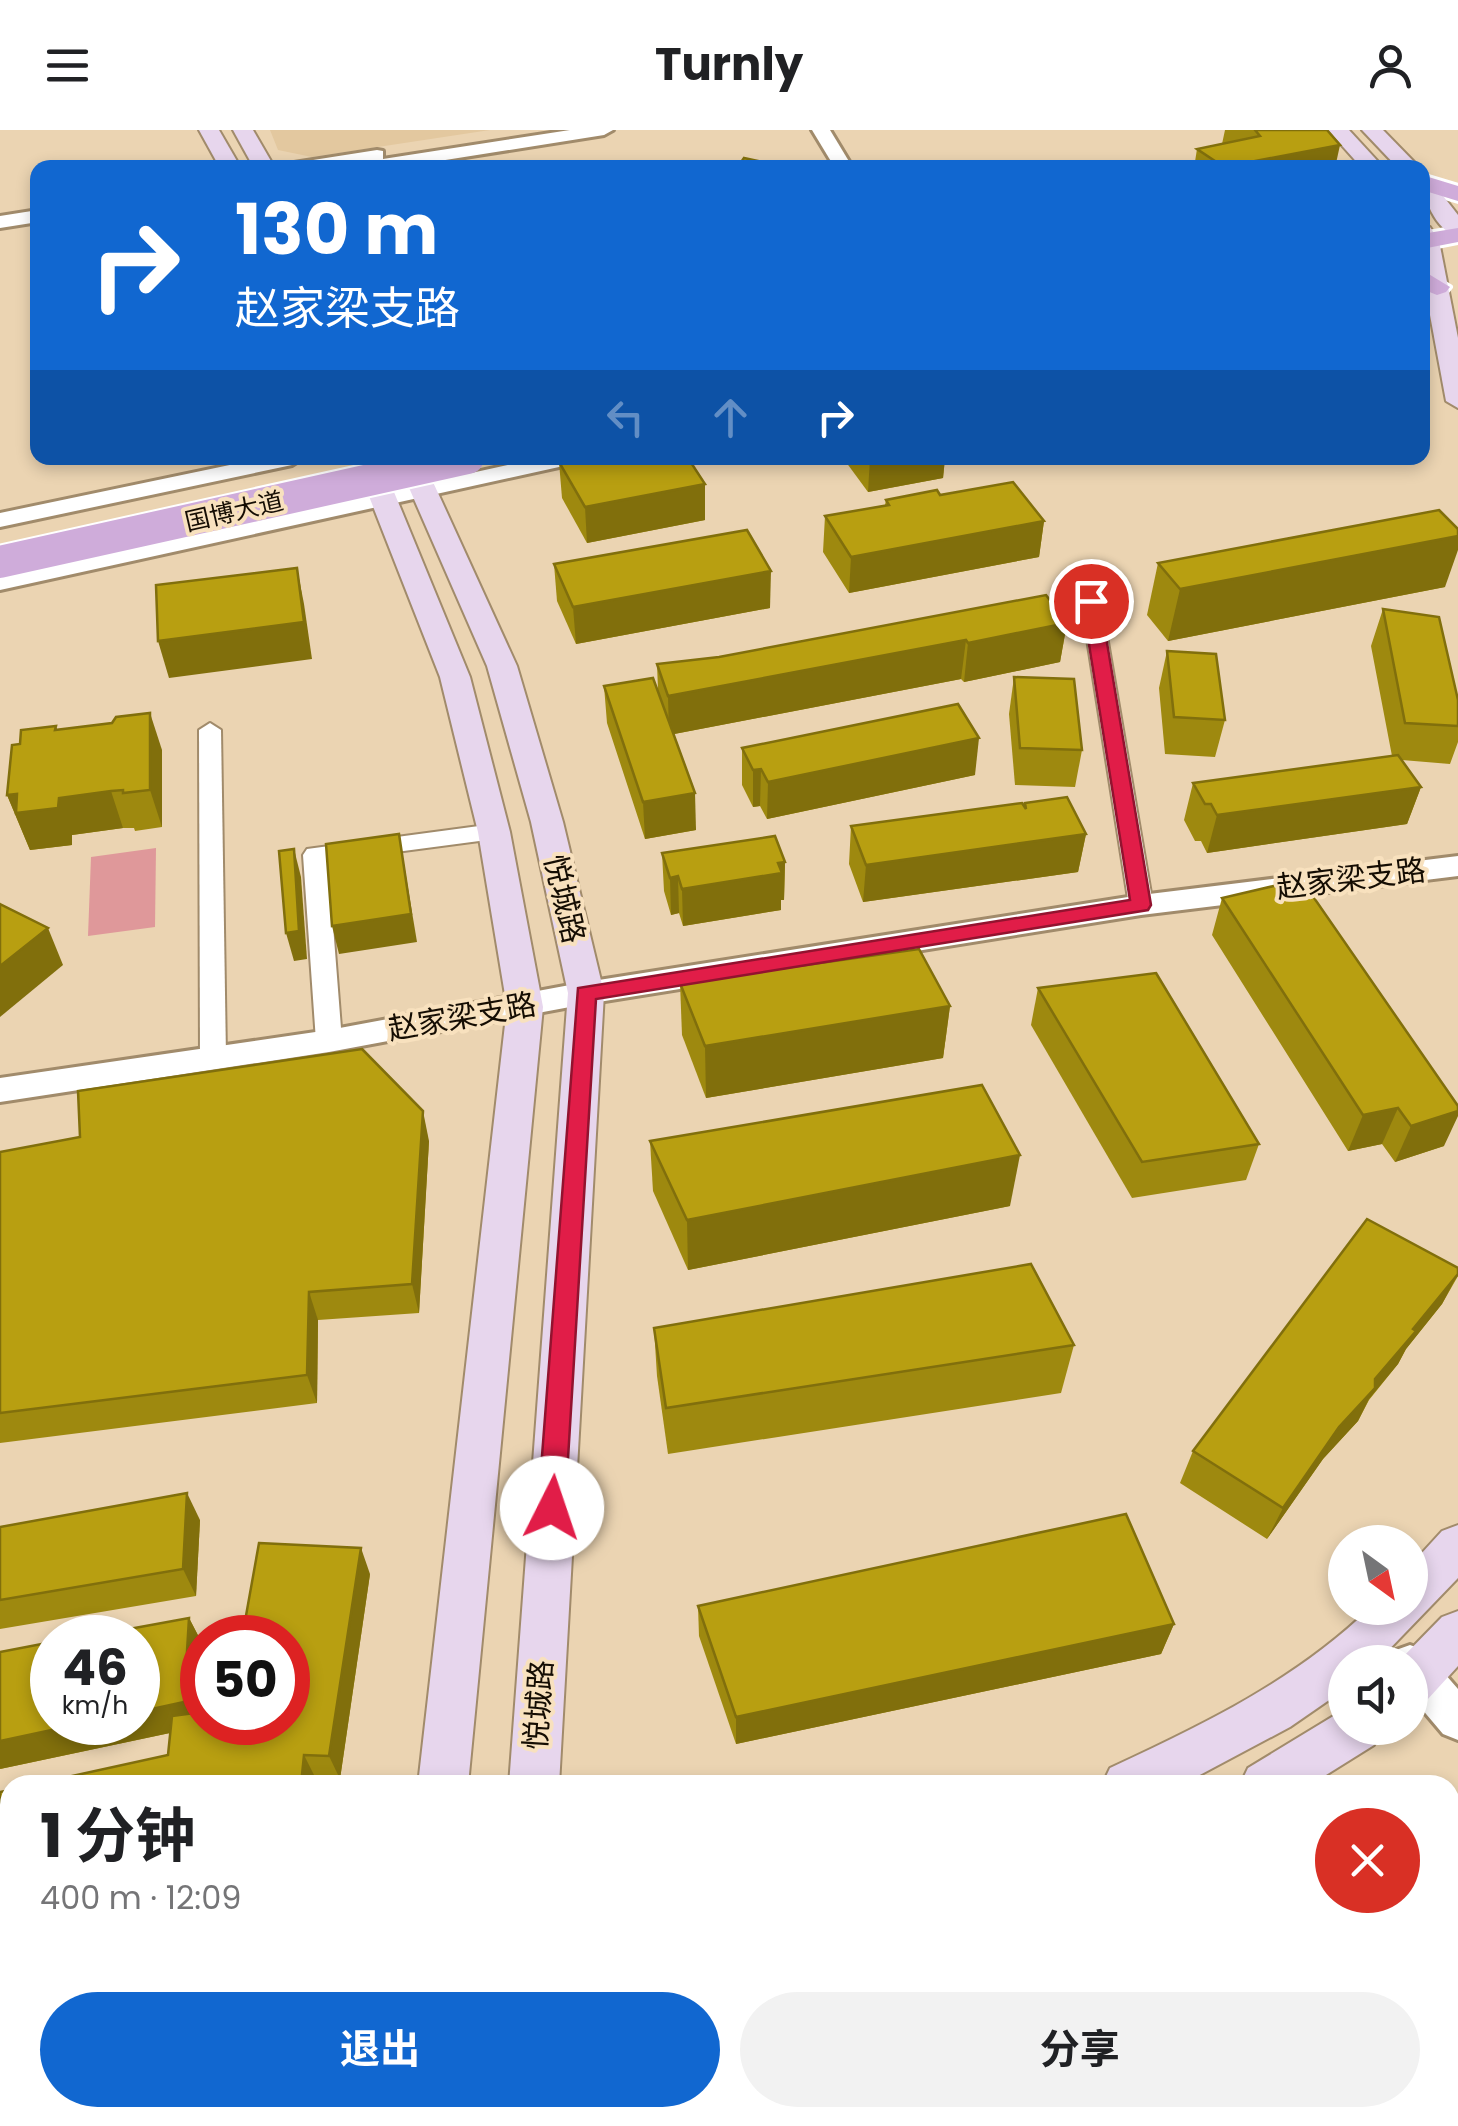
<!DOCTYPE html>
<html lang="zh">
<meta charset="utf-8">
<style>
body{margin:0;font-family:Poppins,"Noto Sans SC",sans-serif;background:#f2f2f2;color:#202124;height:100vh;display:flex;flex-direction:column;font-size:38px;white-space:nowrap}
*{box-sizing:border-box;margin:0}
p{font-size:32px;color:#757577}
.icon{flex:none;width:55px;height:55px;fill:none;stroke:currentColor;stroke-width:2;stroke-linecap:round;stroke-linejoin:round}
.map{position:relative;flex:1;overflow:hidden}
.panel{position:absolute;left:0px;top:1645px;width:1460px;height:352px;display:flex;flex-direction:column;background:#fff;border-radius:30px 30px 0 0;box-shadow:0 5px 15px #0003}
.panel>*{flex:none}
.hud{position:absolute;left:30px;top:30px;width:1400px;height:305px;border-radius:20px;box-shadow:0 5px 15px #0003;background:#1167d0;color:#fff;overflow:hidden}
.needle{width:65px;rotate:147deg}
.buttons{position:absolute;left:1328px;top:1395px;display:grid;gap:20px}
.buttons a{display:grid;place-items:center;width:100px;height:100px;border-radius:50%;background:#fff;box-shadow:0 5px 15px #0003;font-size:50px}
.speed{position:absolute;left:30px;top:1485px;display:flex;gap:20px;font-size:50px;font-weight:700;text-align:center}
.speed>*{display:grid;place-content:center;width:130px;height:130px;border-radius:50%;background:#fff;box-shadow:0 5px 15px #0003;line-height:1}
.speed small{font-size:25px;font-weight:400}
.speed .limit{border:15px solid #d22;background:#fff;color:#111}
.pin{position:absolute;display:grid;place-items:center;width:85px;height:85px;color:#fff;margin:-42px;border:5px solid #fff;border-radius:50%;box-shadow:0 2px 10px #0007}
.me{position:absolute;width:110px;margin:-55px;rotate:4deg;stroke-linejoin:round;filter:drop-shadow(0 0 8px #0008)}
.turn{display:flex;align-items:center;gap:35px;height:210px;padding:0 40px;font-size:45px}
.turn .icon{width:130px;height:130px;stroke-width:2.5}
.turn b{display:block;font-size:70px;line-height:85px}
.lanes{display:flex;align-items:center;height:95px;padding:0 40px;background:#0003;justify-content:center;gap:50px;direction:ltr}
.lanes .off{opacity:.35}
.round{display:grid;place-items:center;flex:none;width:105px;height:105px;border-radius:52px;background:#f2f2f2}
.summary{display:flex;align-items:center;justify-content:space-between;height:170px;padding:0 40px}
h1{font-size:60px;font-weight:700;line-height:75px}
.action{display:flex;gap:20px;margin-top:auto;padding:20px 40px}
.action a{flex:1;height:115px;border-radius:60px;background:#1167d0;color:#fff;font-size:40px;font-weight:700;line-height:115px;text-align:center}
.action a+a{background:#f2f2f2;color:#202124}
header{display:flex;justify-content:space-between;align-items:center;height:130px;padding:0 40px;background:#fff;font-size:45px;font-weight:700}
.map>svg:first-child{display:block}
.built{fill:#e3c89f}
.green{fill:#df989a}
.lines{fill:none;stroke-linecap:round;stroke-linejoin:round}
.minor-casing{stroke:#a18b6b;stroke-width:4}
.tertiary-casing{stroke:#a18b6b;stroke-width:6}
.secondary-casing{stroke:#a18b6b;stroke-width:4}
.primary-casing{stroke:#fff;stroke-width:6}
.minor{fill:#fff;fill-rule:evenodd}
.tertiary{fill:#fff;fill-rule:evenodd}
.secondary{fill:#e7d6ed;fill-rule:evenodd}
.primary{fill:#cfacda;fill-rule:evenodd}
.primary-bridge-far1-casing{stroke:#fff;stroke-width:29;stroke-linecap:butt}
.primary-bridge-casing{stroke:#fff;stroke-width:36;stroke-linecap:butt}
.primary-bridge-far1{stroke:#cfacda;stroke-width:26}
.primary-bridge{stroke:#cfacda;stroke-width:32}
.wall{fill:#9e890f}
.shaded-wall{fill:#816f0c}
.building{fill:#b89f11;stroke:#816f0c;stroke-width:2.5}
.route{fill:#e11d48;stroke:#92132f;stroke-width:2.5}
.labels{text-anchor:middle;stroke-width:8;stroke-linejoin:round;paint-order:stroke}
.far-street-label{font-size:25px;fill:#150d03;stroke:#f8e1be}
.street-label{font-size:30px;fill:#150d03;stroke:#f8e1be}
</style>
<header><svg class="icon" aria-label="menu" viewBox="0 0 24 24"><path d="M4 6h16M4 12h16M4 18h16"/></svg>Turnly<svg class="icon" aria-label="person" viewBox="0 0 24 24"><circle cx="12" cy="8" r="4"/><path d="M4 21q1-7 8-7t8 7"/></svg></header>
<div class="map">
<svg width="1458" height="1996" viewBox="0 0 1458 1996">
<rect width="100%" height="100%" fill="#ebd4b2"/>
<path class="built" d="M270,0h220l-178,27 -34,-7z"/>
<path class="green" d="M156,718l-1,79 -67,9 3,-79z"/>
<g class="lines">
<g class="minor-casing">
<g id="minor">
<path d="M842,29l5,2v6l-36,1z"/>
<path d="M1091,465l10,6 52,304 -12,8 -12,-8 -48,-304z"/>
<path d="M210,593l11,7 5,328 -4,7h-18l-4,-7 -1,-328z"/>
<path d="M494,694l12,8 -4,6 -174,23 14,180 -4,7h-18l-4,-7 -13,-186 4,-6z"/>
</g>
</g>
<g class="tertiary-casing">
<g id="tertiary">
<path d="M570,0h43l-9,5 -209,33h-47l2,-4 -65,4 9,-5 83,-13 6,1v8z"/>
<path d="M812,0h18l23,38h-18z"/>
<path d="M38,80v12l-38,6v-12z"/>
<path d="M263,328h40l-11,7 -292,62v-14z"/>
<path d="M540,328h39l-11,7 -568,125v-14z"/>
<path d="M1458,726v20l-317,39 -555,89 -257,48 -329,50v-24l329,-48 257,-48 555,-87z"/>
<path d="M1410,1515l14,5 34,39v51l-15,-6 -33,-39v-33h-20l6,-12z"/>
</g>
</g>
<g class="secondary-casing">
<g id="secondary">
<path d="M199,0h20l22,38h-21z"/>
<path d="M233,0h20l22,38h-21z"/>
<path d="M1328,0h21l35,38h-22z"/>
<path d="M1362,0h21l37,38h-22z"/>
<path d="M1422,46l7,2 29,37v22c-23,-7 -36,-40 -36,-61z"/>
<path d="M1422,96l8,1 9,14 19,97v70l-12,-7 -24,-129z"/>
<path d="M354,328h26l90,219 40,155 33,175 -75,778h-50l89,-778 -29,-175 -38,-155z"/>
<path d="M396,328h26l95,208 46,156 41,171 -45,792h-50l59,-792 -37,-171 -44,-156z"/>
<path d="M1458,1395v53l-81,84h-32v27l-55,38 -109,58h-79l8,-17c93,-43 186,-88 260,-160h40v-42l32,-35z"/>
<path d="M1458,1481v55l-31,34 -17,7v-45h-12l44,-45z"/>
<path d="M1345,1579v19h36l-7,17 -64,40h-70l8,-17z"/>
<path d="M10,1899v54l-10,3v-54z"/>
<path d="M58,1988h85l-3,8h-86z"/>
<path d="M381,1988h54l1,8h-56z"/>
<path d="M483,1988h54v8h-56z"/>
</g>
</g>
<g class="primary-casing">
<g id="primary">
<path d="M1422,45l36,11v15l-36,-11z"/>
<path d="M1458,98v14l-36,7v-15z"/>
<path d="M1422,140l28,17 -4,5 -9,3 -15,-6z"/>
</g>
</g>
<use href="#minor" class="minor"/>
<use href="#tertiary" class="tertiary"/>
<use href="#secondary" class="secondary"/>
<use href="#primary" class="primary"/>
<g class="primary-bridge-far1-casing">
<path id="primary-bridge-far1" d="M463,329l5,-1"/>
</g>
<g class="primary-bridge-casing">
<path id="primary-bridge" d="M0,432l468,-104"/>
</g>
<use href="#primary-bridge-far1" class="primary-bridge-far1"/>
<use href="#primary-bridge" class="primary-bridge"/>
</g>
<g class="wall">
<path d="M1225,0h102l8,38h-141l3,-19 25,-5z"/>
<path d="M843,328h102l-2,20 -75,14z"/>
<path d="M559,332l146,22v36l-118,23 -25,-45z"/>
<path d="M940,365l104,26 -5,36 -190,36 -26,-41 2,-36 60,-11 1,-5z"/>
<path d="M1158,433l287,24 -277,54 -21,-26z"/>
<path d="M554,434l216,44 -194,36 -19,-43z"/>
<path d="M1383,479l75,91v42l-8,22 -48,-4 19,27 -14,37 -200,29 -6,-12h-6l-11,-21 9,-37 199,-27 -21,-110z"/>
<path d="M1067,493l-7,39 -96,20 -3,-3 -287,55 22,96 -51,9 -38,-116 -3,-37 54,4 -1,-26z"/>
<path d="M1167,521l58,69 -10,37 -50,-3 -6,-66z"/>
<path d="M1014,547l68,73 -7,37 -60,-2 -6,-71z"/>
<path d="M57,600l105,20v77l-27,4 -1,-3h-11l-51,7v10l-42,5 -23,-55 13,-51z"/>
<path d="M742,618l233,27 -208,44 -7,-13 -7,1 -11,-22z"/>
<path d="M1025,673l61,31 -8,38 -215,30 -14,-38 2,-38 173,-19z"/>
<path d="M662,723l123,9 -1,38h-3v10l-98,16 -4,-13 -8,2 -7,-24z"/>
<path d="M1281,766l163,250 -49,16 -13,-18 -34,7 -136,-216 10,-37z"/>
<path d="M680,853l270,23 -7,52 -237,40 -24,-63z"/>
<path d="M1038,858l221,156 -13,36 -114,18 -101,-173z"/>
<path d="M429,1011l-10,172 -101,7 -1,83 -317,40v-291z"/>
<path d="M650,1011l360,65 -322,64 -35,-79z"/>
<path d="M1458,1138v8l-16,28 -36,45 -8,15 -29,36 -11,21 -35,38 -56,80 -87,-56 13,-32z"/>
<path d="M654,1198l420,17 -13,48 -393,61 -11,-78z"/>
<path d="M200,1390l-4,76 -196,33v-102z"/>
<path d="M370,1444l-30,205h-24l-1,6h-284l137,-30 2,-22 -170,36 189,-151 13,25 -3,70 89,9z"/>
<path d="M698,1476l476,18 -13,30 -425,90 -37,-108z"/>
<path d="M1147,1988h303l8,8h-311z"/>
</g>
<g class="shaded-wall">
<path d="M1340,15l-5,23h-111z"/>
<path d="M870,328h75l-2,20 -75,14z"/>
<path d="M705,354v36l-118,23 -2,-36z"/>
<path d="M1044,391l-5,36 -190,36 2,-36z"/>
<path d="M1458,406v14l-13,37 -277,54 12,-52z"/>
<path d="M297,438l7,36 8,55 -143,19 -11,-37z"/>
<path d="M771,441l-1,37 -194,36 -3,-37z"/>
<path d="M1067,493l-7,39 -96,20 4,-39z"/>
<path d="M966,510l-5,39 -292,56 -1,-39z"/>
<path d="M150,583l12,37v77l-12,-37z"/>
<path d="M979,608l-4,37 -208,44 1,-37z"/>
<path d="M761,639l-1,37 -7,1v-37z"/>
<path d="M1421,657l-14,37 -200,29 10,-38z"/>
<path d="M111,661l12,37 -51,7v10l-42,5 -23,-55 10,-1 42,4z"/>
<path d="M695,663l1,37 -51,9 -2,-37z"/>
<path d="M399,704l18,108 -78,12 -7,-28z"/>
<path d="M1086,704l-8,38 -215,30 3,-37z"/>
<path d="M294,719l7,28 6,82 -13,2 -8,-28z"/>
<path d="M785,732l-1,38h-3v10l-98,16 -1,-37z"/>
<path d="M678,746l1,37 -8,2 -1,-37z"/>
<path d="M48,798l15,37 -63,52v-51z"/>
<path d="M950,876l-7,52 -237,40 -1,-52z"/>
<path d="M1398,978l-16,36 -34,7 15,-36z"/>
<path d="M423,981l6,30 -10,172 -7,-29z"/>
<path d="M1458,981v5l-14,30 -49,16 16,-36z"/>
<path d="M1020,1025l-10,51 -322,64 -1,-50z"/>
<path d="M1458,1144l-16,30 -36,45 -8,15 -29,35 -11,22 -35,38 -56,80 16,-31 56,-81 74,-98z"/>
<path d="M309,1162l9,28 -1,83 -10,-28z"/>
<path d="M187,1363l13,27 -4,76 -13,-27z"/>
<path d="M361,1418l9,26 -30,205 -11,-23z"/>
<path d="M189,1488l13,25 -4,84 -198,42v-28l89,-19h49v-10z"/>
<path d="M1174,1494l-13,30 -425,90v-27z"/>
<path d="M304,1625l12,24 -1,6h-14z"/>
<path d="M10,1755v25l-10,2v-25z"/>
</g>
<g class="building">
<path d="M1255,0h72l13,15 -116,22 -27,-18 63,-13z"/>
<path d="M744,28l47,10h-54z"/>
<path d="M583,328h105l17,26 -120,23 -26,-45z"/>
<path d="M1013,352l31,39 -193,36 -26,-41 64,-11 -3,-5 51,-10 3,5z"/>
<path d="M1439,380l19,19v7l-278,53 -22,-26z"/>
<path d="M747,400l24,41 -198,36 -19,-43z"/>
<path d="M297,438l7,54 -146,19 -2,-56z"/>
<path d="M1046,465l21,28 -99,20 -2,-3 -298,56 -11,-32 62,-7z"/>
<path d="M1383,479l56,8 19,83v26l-53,-3z"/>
<path d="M1167,521l49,3 9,66 -51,-3z"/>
<path d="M1014,547l60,2 8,71 -62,-2z"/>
<path d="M653,548l42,115 -52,9 -39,-116z"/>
<path d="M958,574l21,34 -211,44 -7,-13 -8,1 -11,-22z"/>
<path d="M150,583v77l-27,3v-3l-12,1 -52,7 -1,10 -42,5 1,-19 -10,1 5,-50 8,-1 1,-14 35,-4 -1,4 57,-7 4,-6z"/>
<path d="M1398,625l23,32 -204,28 -6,-11h-6l-12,-21z"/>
<path d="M1067,667l19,37 -220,31 -15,-39 171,-23 4,6 -1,-6z"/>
<path d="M399,704l12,80 -79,12 -6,-82z"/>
<path d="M775,706l10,26 -7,1 4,10 -100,16 -4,-13 -8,2 -8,-25z"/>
<path d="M294,719l5,82 -13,2 -7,-82z"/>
<path d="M1278,755l3,11 29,-4 148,214v5l-47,15 -13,-18 -35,7 -141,-217z"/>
<path d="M0,774l48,24 -48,38z"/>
<path d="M919,819l31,57 -245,40 -25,-63z"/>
<path d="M1156,843l103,171 -117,18 -104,-174z"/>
<path d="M362,919l61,62 -11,173 -103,8 -2,83 -307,38v-261l80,-15 -2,-46z"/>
<path d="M982,955l38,70 -333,65 -37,-79z"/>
<path d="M1367,1089l91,49v6l-45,55 3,2 -41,48v9l-36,39 -56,81 -90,-57z"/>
<path d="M1031,1134l43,81 -408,63 -12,-80z"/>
<path d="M187,1363l-4,76 -183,31v-73z"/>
<path d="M1126,1384l48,110 -438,93 -38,-111z"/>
<path d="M259,1413l102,5 -32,208 -25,-1 -3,30h-270l137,-30 4,-39 30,-4v10h86v-84h-46z"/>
<path d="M189,1488l-5,84 -46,10v-74h-58z"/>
<path d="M52,1512v80h37l-89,19v-89z"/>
<path d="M10,1660v95l-10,2v-95z"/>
<path d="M1450,1808l8,7v181h-294l-1,-8h287z"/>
<path d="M644,1988h429l2,8h-439v-4z"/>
</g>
<path class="route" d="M1091,466l9,5 51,304 -3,5 -552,89 -31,509 -4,9 -9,3 -10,-3 -4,-9 40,-520 552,-88 -48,-299z"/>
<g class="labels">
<g class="far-street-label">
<text transform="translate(234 381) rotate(-13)" y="9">国博大道</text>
</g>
<g class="street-label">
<text transform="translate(1351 749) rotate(-7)" y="10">赵家梁支路</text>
<text transform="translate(564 769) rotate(77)" y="10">悦城路</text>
<text transform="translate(462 887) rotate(-10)" y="10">赵家梁支路</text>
<text transform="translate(539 1575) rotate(-86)" y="10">悦城路</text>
</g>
</g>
</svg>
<div class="buttons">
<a><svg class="needle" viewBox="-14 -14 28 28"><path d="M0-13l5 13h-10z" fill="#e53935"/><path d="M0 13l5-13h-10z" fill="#757577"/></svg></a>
<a><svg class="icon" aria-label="sound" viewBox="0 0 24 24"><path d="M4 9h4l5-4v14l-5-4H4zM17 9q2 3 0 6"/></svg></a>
</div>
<div class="speed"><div>46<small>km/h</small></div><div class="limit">50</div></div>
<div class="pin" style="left:1091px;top:471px;background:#d93025"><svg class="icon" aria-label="arrive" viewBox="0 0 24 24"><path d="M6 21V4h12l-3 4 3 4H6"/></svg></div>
<svg class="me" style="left:552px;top:1378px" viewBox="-20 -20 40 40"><circle r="19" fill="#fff"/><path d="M0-13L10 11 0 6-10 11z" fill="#e11d48"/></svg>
<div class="hud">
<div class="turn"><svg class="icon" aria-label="right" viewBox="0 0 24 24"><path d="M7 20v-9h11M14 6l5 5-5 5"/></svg><div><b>130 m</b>赵家梁支路</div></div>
<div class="lanes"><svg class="icon off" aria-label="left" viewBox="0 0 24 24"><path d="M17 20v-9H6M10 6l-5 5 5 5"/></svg><svg class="icon off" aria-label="ahead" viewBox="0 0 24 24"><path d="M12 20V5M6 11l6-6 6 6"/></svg><svg class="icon" aria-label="right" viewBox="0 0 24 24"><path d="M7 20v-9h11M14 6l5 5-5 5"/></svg></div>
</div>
<section class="panel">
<div class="summary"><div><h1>1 分钟</h1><p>400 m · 12:09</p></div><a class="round" style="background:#d93025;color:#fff"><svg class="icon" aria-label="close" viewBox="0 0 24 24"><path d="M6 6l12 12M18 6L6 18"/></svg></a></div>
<div class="action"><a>退出</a><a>分享</a></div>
</section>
</div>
